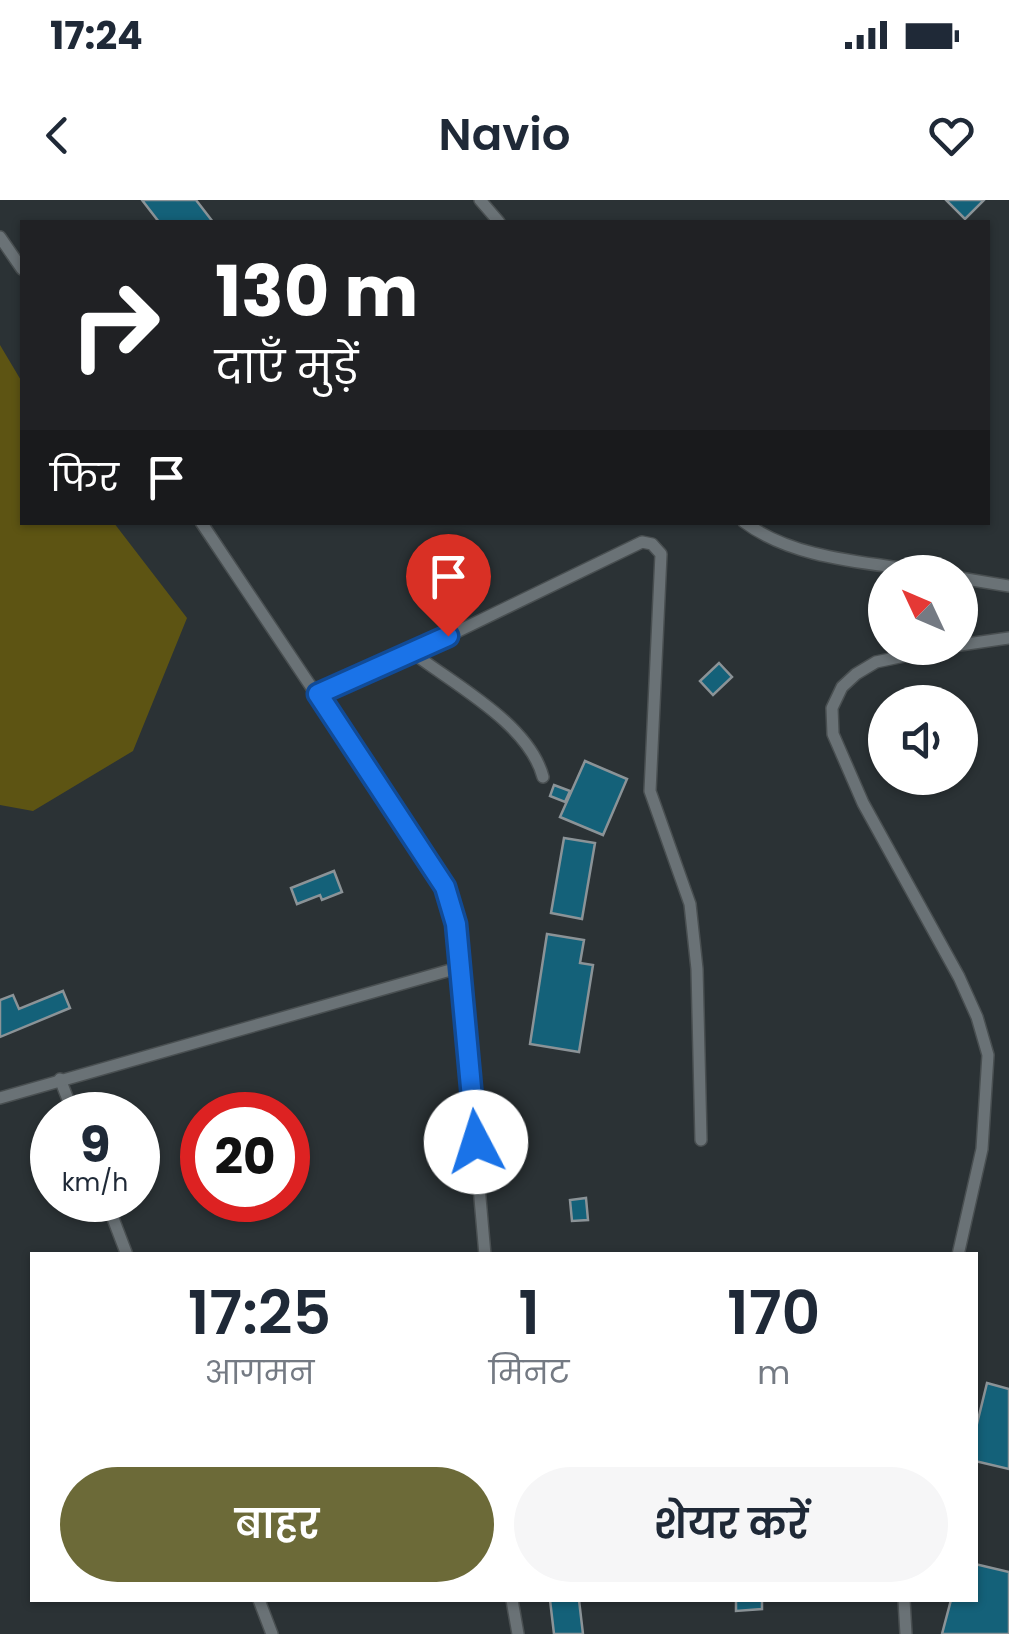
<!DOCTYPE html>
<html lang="hi">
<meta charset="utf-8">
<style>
body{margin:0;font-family:Poppins,"Noto Sans Devanagari",sans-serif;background:#f6f6f7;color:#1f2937;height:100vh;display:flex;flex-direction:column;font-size:38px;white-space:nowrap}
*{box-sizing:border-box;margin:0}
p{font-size:32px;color:#747a83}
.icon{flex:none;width:55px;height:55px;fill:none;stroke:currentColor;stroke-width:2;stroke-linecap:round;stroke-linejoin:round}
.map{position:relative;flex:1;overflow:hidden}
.panel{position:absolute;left:30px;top:1052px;width:948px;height:350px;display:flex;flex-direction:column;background:#fff;border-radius:0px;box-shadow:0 2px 8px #0004}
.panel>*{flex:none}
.guide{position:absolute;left:20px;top:20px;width:970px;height:305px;border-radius:0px;box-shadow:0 2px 8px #0004;background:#202124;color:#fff;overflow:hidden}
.needle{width:65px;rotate:314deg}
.buttons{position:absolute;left:868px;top:355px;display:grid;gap:20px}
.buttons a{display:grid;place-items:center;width:110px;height:110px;border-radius:50%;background:#fff;box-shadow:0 2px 8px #0004;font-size:50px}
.speed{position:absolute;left:30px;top:892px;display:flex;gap:20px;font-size:50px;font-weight:700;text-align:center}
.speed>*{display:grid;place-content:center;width:130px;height:130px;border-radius:50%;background:#fff;box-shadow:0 2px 8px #0004;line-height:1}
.speed small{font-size:25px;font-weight:400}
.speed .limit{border:15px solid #d22;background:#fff;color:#111}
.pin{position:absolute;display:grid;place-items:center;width:85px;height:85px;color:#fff;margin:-102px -42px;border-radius:50% 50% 50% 0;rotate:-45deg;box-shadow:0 0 10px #0007}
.pin .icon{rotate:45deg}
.me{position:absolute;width:110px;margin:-55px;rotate:355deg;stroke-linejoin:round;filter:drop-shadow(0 0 8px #0008)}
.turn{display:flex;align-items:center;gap:35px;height:210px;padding:0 30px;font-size:45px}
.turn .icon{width:130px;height:130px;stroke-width:2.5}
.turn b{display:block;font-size:70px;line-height:85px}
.then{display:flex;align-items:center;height:95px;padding:0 30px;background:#0003;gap:20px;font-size:38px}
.eta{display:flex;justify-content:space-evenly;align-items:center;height:170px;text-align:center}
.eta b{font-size:60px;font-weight:600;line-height:70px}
.action{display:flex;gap:20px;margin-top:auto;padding:20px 30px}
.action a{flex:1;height:115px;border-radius:60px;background:#6c6a38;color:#fff;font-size:40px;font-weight:600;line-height:115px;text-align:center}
.action a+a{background:#f6f6f7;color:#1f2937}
.status{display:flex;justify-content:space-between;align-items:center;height:70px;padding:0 50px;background:#fff;direction:ltr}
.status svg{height:28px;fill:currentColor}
header{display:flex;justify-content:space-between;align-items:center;height:130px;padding:0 30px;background:#fff;font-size:45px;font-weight:600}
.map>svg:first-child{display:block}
.green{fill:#5d5413}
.building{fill:#146179;stroke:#8b9397;stroke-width:2.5}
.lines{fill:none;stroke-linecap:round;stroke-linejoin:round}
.service-casing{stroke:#494f51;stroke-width:14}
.service{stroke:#6a7276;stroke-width:11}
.route-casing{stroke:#114b97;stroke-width:25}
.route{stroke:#1a73e8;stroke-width:18}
</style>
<div class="status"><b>17:24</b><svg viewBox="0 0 49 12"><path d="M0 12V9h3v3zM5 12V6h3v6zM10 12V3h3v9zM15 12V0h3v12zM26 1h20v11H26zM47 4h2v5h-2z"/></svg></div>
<header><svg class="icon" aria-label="back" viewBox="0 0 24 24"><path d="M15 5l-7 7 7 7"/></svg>Navio<svg class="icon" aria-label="heart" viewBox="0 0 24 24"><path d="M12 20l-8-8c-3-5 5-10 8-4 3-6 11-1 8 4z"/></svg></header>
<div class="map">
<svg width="1009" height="1434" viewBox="0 0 1009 1434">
<rect width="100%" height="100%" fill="#2b3235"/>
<path class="green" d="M0,145l22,37v140l92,1 73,95 -54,133 -100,60 -33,-6z"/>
<g class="building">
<path d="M142,0h54l17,22h-54z"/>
<path d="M946,0h38l-19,19z"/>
<path d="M719,463l13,14 -19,18 -13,-14z"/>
<path d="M585,561l42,18 -24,56 -43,-18z"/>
<path d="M554,585l16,6 -5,11 -15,-6z"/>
<path d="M564,638l31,5 -13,76 -31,-6z"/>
<path d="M334,671l8,21 -20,8 -2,-5 -23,9 -6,-16z"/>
<path d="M547,734l37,6 -4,23 13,2 -14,87 -49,-8z"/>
<path d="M63,791l7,17 -70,29v-37l13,-5 6,14z"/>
<path d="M586,998l2,22 -16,1 -2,-21z"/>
<path d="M987,1183l22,6v80l-34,-8v-29z"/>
<path d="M975,1364l34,8v62h-67l9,-34h24z"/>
<path d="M550,1400h29l4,34h-29z"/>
<path d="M736,1400h26v9l-26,2z"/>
</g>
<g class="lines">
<g class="service-casing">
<g id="service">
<path d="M480,0l19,22"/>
<path d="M0,37l22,32"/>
<path d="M201,322l244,365 11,37 29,331"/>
<path d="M744,322c51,38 124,40 184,50"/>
<path d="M960,378l49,8"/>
<path d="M960,445l49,-7"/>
<path d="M942,448l-66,14 -20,12 -14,13 -10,21 1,26 30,69 96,174 18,40 11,38 -6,94 -24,106"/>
<path d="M413,453c42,32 116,71 130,124"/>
<path d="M318,494l95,-41 229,-111 10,2 9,10 -11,237 40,113 7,65 4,171"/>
<path d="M60,879l14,36"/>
<path d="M0,898l461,-131"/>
<path d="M106,1000l21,55"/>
<path d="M259,1400l13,34"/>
<path d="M512,1400l6,34"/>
<path d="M904,1400l2,34"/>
</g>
</g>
<use href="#service" class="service"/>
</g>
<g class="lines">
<g class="route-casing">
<path id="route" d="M448,436l-130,58 127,193 11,37 20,218"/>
</g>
<use href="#route" class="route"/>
</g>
</svg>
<div class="buttons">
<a><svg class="needle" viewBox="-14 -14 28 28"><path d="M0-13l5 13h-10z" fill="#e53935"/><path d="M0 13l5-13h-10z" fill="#747a83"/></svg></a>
<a><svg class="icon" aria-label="sound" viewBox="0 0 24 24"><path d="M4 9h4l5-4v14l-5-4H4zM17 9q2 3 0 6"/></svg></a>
</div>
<div class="speed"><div>9<small>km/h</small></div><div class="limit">20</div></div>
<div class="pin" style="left:448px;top:436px;background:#d93025"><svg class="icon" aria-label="arrive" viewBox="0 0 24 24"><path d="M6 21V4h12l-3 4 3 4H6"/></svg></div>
<svg class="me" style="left:476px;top:942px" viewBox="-20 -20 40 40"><circle r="19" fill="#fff"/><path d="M0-13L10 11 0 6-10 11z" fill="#1a73e8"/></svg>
<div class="guide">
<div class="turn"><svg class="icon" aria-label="right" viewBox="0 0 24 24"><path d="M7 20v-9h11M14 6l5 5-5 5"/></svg><div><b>130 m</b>दाएँ मुड़ें</div></div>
<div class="then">फिर<svg class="icon" aria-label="arrive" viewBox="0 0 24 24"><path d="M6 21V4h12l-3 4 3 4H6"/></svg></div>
</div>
<section class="panel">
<div class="eta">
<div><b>17:25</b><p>आगमन</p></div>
<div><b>1</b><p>मिनट</p></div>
<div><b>170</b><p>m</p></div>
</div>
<div class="action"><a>बाहर</a><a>शेयर करें</a></div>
</section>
</div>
